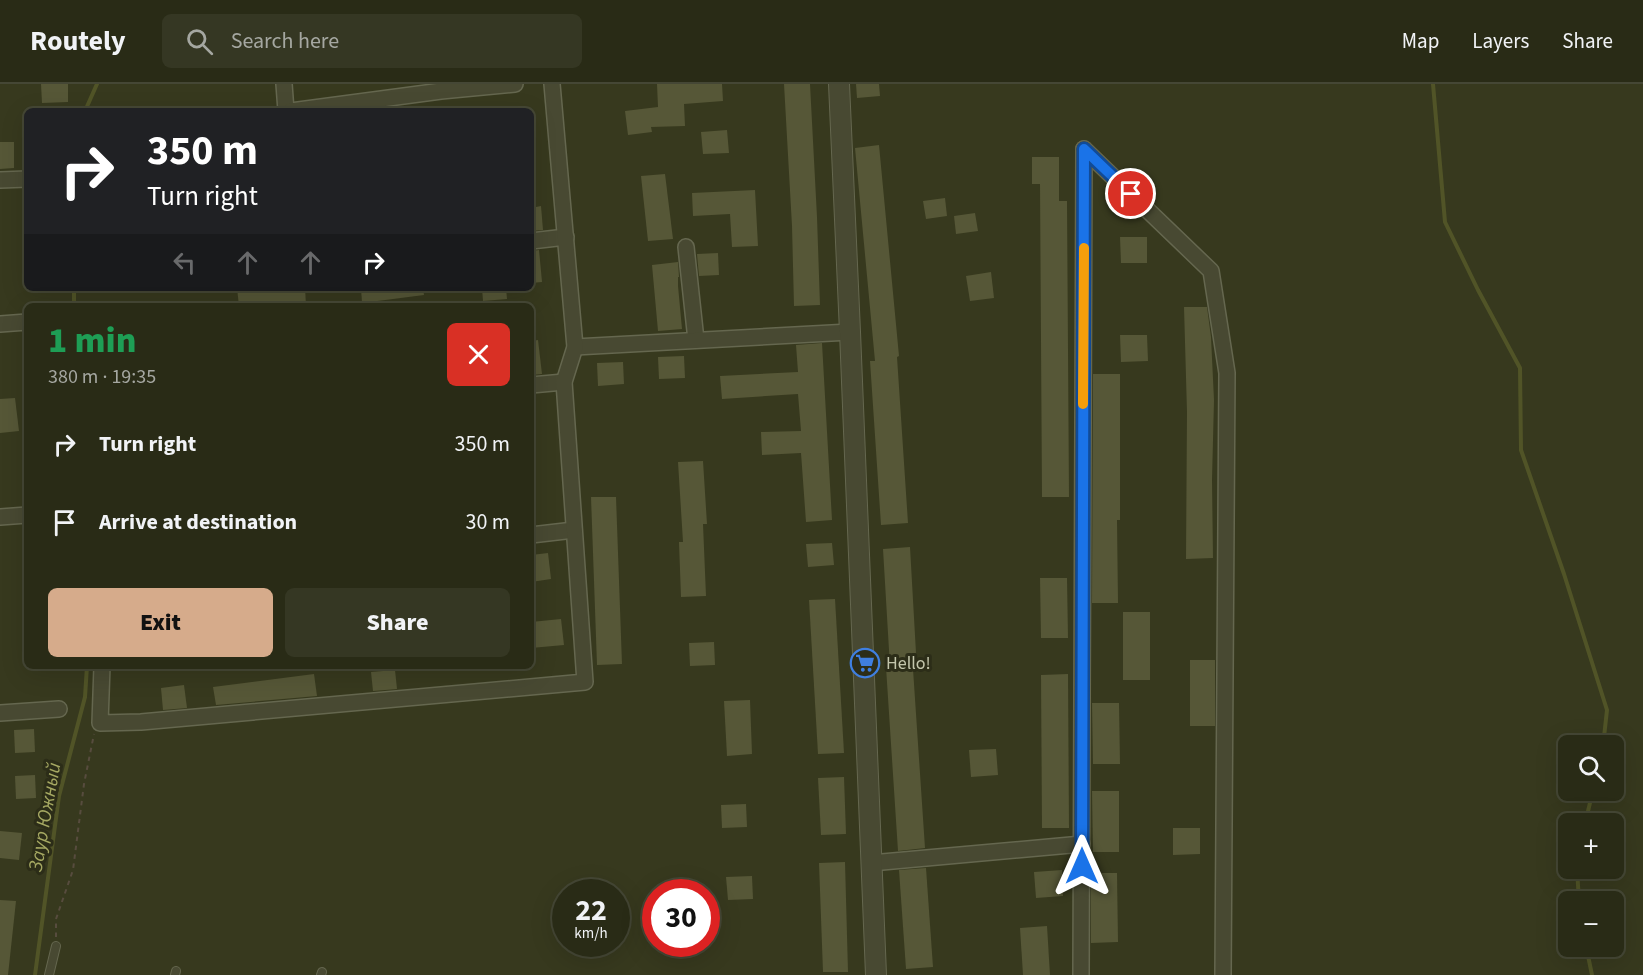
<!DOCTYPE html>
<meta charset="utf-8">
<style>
body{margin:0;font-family:"Source Sans 3",sans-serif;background:#353723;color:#f1f3f6;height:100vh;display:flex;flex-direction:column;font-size:22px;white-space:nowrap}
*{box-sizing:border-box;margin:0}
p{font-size:20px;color:#a5a7a1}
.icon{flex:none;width:33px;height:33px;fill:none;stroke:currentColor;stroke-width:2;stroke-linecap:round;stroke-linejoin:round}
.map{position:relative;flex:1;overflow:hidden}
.details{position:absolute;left:24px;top:219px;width:510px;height:366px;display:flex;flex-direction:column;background:#292b16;border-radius:9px;box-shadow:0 6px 24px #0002,0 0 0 2px #454735}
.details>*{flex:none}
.top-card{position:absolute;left:24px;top:24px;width:510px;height:183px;border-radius:9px;box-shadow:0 6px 24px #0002,0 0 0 2px #454735;background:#202124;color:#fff;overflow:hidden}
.controls{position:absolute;left:1558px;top:651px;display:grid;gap:12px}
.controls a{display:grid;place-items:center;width:66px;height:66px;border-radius:9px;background:#292b16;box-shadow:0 6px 24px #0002,0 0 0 2px #454735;font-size:30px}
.speed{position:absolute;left:552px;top:795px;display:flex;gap:12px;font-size:30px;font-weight:700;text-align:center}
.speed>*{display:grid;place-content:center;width:78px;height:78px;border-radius:50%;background:#292b16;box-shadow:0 6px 24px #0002,0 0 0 2px #454735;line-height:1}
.speed small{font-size:15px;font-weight:400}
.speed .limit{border:9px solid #d22;background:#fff;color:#111}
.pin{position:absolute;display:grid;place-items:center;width:51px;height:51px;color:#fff;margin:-26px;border:3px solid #fff;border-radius:50%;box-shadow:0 2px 6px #0007}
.me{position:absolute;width:66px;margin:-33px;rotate:0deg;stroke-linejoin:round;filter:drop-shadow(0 0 4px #0008)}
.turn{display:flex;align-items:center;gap:21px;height:126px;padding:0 24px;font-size:27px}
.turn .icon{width:78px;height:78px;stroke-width:2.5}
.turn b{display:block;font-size:42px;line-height:51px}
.lanes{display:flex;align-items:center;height:57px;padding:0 24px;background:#0003;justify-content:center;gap:30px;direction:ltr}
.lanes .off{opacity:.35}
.round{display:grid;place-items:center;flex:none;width:63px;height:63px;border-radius:9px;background:#353723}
.overview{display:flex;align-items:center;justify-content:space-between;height:102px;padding:0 24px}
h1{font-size:36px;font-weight:800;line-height:45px;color:#1e9e55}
.button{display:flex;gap:12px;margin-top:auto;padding:12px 24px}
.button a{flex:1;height:69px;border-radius:9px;background:#d6ab8b;color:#111;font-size:24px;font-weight:800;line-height:69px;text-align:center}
.button a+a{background:#353723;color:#f1f3f6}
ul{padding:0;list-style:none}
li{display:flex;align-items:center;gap:18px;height:78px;padding:0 24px}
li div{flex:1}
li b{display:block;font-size:22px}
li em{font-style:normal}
header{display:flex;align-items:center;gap:36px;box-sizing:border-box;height:84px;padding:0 30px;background:#292b16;border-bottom:2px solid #454735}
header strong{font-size:28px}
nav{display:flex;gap:33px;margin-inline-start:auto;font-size:21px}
.search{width:420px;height:54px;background:#353723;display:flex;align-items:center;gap:15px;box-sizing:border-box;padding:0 21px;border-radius:9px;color:#a5a7a1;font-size:22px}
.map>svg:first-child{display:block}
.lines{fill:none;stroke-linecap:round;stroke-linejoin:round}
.stream{stroke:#515427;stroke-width:4}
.building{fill:#565737}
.service-casing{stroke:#65674f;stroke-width:10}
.minor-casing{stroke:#65674f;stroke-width:18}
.tertiary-casing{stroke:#65674f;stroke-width:22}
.path{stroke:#574c3e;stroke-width:2;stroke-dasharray:4.5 4.5;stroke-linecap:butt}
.service{stroke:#484932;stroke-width:8}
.minor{stroke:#484932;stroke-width:15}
.tertiary{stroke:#484932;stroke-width:20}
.route-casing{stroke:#114b97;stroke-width:15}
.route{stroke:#1a73e8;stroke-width:10}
.slow{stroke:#f59e0b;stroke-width:10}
.labels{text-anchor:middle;stroke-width:6;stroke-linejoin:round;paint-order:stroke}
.poi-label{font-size:18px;fill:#c4c6ac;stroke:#2c2d18;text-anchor:start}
.water-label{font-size:20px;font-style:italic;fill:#a5a862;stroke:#2c2d18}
</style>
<header>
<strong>Routely</strong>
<div class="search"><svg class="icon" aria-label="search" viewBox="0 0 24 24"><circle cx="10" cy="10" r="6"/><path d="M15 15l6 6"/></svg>Search here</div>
<nav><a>Map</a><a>Layers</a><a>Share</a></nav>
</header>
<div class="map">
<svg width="1643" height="891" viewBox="0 0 1643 891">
<rect width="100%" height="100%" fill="#37391e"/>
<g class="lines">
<g class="stream">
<path d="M1433,0l12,138 33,68 42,78 1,82 43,124 43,136 -4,36"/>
<path d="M85,27l12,-27"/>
<path d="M74,204v18"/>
<path d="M1585,740l8,-34"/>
<path d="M1577,784l2,34"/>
<path d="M1586,862l6,29"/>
<path d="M35,891l24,-179 26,-99 2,-31"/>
</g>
</g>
<g class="building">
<path d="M41,0h27v18l-26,1z"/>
<path d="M657,0h65l1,17 -39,3 1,22 -34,1 1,5 -24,3 -3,-24 33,-4z"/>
<path d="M784,0h26l7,133 3,88 -26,1 -2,-80z"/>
<path d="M856,0h23l1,12 -23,2z"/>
<path d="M727,46l2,23 -26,1 -2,-22z"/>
<path d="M0,58h14v26l-14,1z"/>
<path d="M879,61l20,211 -2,1 11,166 -27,2 -11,-164h5l-20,-213z"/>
<path d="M1032,73h27v44h8l2,296h-27l-2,-313h-8z"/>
<path d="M665,90l8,65 -25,2 -7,-65z"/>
<path d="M755,106l3,56 -26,1 -2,-33 -37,2 -1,-23z"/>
<path d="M945,114l2,18 -21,3 -3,-18z"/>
<path d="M541,122l2,24 -12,1v-23z"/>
<path d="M975,129l3,18 -22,3 -2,-18z"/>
<path d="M1120,153h27v26h-26z"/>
<path d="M539,166l3,32 -11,1v-32z"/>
<path d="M718,169l1,22 -20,1 -2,-22z"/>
<path d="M678,178l1,15h-1v9l4,43 -24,2 -6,-66z"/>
<path d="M991,188l3,26 -24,3 -4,-25z"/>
<path d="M237,204h68l1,17 -67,1z"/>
<path d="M361,204h62l1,7 -62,8z"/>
<path d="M482,204h24l1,11 -24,2z"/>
<path d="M1184,223h23l4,30 3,63 -2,80 1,78 -27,1 1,-147z"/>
<path d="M1120,251h27l1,26 -27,1z"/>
<path d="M538,256l4,34 -11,1v-34z"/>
<path d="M822,259l10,177 -26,2 -5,-69 -39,2 -1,-23 40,-1 -3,-37 -76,5 -2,-23 78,-4 -2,-27z"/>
<path d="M684,272l1,22 -26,1 -1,-22z"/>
<path d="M623,278l1,22 -26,2 -1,-23z"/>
<path d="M1093,290h27v146h-3l1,83h-26z"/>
<path d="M15,314l4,33 -19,2v-34z"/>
<path d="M703,377l4,63h-4l3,72 -25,1 -2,-55h4l-5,-80z"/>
<path d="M591,413h25l6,167 -25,1z"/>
<path d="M832,459l2,22 -26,2 -2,-23z"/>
<path d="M910,463l6,106 -4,1 13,194 -27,3 -12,-184h4l-7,-118z"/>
<path d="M548,469l3,26 -20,3v-27z"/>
<path d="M1040,494h27l1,60h-27z"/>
<path d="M835,515l9,154 -26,1 -9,-154z"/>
<rect x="1123" y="528" width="27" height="68"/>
<path d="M561,535l3,26 -33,3v-26z"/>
<path d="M714,558l1,23 -25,1 -1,-23z"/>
<rect x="1190" y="576" width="25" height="66"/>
<path d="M395,586l2,19 -24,2 -2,-19z"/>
<path d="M314,590l3,22 -101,9 -3,-18z"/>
<path d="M1068,590l1,154h-27l-1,-153z"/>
<path d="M184,601l3,23 -24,2 -2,-22z"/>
<path d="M750,616l2,54 -25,2 -3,-55z"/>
<path d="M1092,619h27l1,61h-27z"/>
<path d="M34,645l1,23 -20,1 -1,-23z"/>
<path d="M996,665l2,26 -27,2 -2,-27z"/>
<path d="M35,691l1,23 -20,1 -1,-23z"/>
<path d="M844,693l2,57 -25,1 -3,-57z"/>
<path d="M1092,707h27v61h-26z"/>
<path d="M746,720l1,23 -25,1 -1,-23z"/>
<path d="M1173,744h27v26l-27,1z"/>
<path d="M0,747l22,2 -3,27 -19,-2z"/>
<path d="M845,778l3,110h-25l-4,-109z"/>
<path d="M926,784l7,99 -27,2 -7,-99z"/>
<path d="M1062,786l1,26 -27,2 -2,-26z"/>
<path d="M1091,789h26l1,69 -27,1z"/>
<path d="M752,792l1,23 -25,1 -2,-23z"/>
<path d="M0,816l16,1 -8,74h-8z"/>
<path d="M1047,842l3,49h-27l-3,-47z"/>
</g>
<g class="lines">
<g class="service-casing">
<g id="service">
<path d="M49,891l7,-29"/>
<path d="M175,891l1,-4"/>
<path d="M321,891l1,-3"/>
</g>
</g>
<g class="minor-casing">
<g id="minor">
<path d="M284,0l2,27"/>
<path d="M291,27l150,-20 74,-7"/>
<path d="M1084,65l127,122 16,102 -4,602"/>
<path d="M0,96l27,-1"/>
<path d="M531,157l35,-4"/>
<path d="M686,163l10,93"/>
<path d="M0,240l27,-2"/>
<path d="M575,263l275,-15"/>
<path d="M531,301l33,-3"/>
<path d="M0,433l27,-2"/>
<path d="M531,451l43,-5"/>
<path d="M102,582l-2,57 41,-1 444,-40 -21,-300 11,-35 -23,-263"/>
<path d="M0,629l59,-4"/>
<path d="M871,779l211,-19"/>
<path d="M1081,891l3,-826"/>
</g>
</g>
<g class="tertiary-casing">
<path id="tertiary" d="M839,0l11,248 26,643"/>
</g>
<path class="path" d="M56,853v-18l17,-49 11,-86 10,-50"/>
<use href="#service" class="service"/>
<use href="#minor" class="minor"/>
<use href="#tertiary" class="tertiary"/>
</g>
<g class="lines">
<g class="route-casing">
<path id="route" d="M1082,782l2,-717 47,45"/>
</g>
<use href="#route" class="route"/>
<path class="slow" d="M1083,320l1,-156"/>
</g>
<defs>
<g id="supermarket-ring" transform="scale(1.5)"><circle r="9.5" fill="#2c2d18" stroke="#3f7fe0" stroke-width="1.5"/><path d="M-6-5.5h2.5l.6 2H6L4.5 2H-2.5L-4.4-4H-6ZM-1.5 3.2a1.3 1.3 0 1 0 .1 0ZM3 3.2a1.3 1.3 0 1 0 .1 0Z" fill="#3f7fe0"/></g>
</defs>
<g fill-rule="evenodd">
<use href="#supermarket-ring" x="865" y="579"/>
</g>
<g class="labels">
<g class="poi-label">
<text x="886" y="585">Hello!</text>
</g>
<g class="water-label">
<text transform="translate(44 733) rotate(-80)" y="7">Заур Южный</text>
</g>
</g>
</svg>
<div class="controls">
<a><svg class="icon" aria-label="search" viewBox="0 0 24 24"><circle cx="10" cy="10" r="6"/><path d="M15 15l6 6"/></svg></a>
<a>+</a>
<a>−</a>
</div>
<div class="speed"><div>22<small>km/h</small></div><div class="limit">30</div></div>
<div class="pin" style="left:1131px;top:110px;background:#d93025"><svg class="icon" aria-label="arrive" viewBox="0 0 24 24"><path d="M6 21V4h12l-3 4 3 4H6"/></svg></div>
<svg class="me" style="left:1082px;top:782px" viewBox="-20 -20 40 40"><path d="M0-17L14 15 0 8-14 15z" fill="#1a73e8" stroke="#fff" stroke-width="4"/></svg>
<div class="top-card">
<div class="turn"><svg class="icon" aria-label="right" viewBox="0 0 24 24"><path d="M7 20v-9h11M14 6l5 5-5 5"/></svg><div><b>350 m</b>Turn right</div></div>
<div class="lanes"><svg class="icon off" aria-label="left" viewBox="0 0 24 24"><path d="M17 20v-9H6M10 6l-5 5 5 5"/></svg><svg class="icon off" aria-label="ahead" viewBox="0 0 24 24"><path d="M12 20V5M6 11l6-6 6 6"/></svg><svg class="icon off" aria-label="ahead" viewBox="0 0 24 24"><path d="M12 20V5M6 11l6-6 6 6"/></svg><svg class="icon" aria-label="right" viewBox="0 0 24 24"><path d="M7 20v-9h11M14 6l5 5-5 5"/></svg></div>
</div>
<section class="details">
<div class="overview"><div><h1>1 min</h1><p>380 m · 19:35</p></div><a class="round" style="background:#d93025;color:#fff"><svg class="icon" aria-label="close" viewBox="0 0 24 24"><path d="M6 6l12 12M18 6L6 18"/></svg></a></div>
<ul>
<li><svg class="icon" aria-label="right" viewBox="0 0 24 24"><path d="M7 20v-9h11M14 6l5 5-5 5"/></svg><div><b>Turn right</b></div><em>350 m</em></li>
<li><svg class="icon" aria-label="arrive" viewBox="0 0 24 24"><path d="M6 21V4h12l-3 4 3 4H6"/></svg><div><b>Arrive at destination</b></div><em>30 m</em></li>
</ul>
<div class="button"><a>Exit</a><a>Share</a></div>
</section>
</div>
